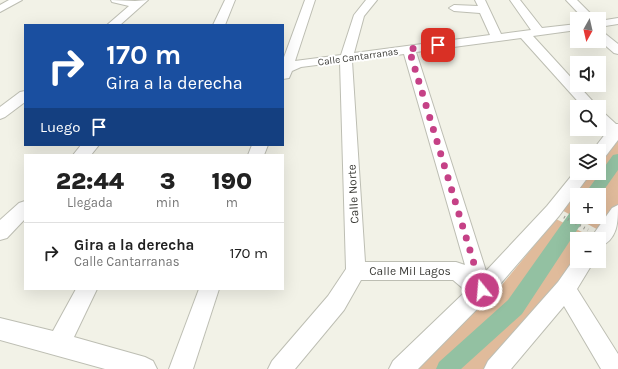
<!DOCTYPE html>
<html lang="es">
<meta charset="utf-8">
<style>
body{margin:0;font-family:Karla,sans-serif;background:#f6f6f6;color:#222;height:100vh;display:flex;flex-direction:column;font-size:15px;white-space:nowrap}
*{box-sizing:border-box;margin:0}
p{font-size:13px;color:#767676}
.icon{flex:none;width:22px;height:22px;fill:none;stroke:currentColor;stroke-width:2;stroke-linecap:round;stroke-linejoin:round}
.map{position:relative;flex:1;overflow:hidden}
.sheet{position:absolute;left:24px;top:154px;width:260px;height:136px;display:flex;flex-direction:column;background:#fff;border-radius:0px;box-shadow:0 4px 16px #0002}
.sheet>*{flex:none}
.banner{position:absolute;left:24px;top:24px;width:260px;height:122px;border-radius:0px;box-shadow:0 4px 16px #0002;background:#1a4fa0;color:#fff;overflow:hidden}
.needle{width:26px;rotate:188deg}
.controls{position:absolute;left:570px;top:12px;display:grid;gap:8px}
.controls a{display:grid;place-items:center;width:36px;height:36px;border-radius:0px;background:#fff;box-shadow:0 4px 16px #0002;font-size:20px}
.pin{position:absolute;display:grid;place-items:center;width:34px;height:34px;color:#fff;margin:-17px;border-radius:8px;box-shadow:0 2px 6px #0006}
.me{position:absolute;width:44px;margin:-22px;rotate:343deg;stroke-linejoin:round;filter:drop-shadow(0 0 3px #0008)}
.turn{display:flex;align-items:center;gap:14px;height:84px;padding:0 16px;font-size:18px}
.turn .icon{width:52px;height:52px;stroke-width:2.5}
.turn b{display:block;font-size:28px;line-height:34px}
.then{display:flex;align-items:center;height:38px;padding:0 16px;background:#0003;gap:8px;font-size:15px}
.eta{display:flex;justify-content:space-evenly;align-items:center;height:68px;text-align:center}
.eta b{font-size:24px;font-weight:800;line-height:28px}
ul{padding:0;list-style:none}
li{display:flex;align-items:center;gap:12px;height:60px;padding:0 16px;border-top:1px solid #e0e0e0}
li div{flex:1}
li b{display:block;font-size:15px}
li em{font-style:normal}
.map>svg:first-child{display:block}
.green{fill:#e0bb9b;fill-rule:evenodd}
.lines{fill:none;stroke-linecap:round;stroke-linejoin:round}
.canal{fill:#93c1a2;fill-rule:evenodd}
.minor-casing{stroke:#bdbeb3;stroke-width:2}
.path{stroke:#9c9c94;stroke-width:3;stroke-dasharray:1 3.5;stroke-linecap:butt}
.minor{fill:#fff;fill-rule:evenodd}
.route{stroke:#c54186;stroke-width:7;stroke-dasharray:0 12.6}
.labels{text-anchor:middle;stroke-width:4;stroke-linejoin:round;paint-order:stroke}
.far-street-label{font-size:10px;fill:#3c3c38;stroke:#fff}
.street-label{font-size:12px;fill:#3c3c38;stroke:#fff}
</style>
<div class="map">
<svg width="618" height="369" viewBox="0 0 618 369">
<rect width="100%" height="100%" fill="#f2f2e7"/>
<g class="green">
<path d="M618,139v65l-14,29 -48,-26 31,-34h12v-13zM577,195h22v22h-22z"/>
<path d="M556,219l36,18 -1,2h-14v18l-43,56 -49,56h-70l86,-83z"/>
</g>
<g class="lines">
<g class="canal">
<path d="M618,154v16l-19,27v-2h-15l29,-40z"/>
<path d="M577,209v8h8l-2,4 -61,93 -61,55h-25l3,-7 69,-62 63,-89z"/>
</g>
<g class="minor-casing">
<g id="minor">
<path d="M9,0h13l-22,12v-7z"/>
<path d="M111,0l24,1 13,-1 -28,25h-13l22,-19 -17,-4z"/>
<path d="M225,0h10l-10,25h-12z"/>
<path d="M305,0h10l-20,61 46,-6 13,-40 12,-15h11l-13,16 -10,37 136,-18 -10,-22 -26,-2 -5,-3 5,-3 24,1 -3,-6h10l16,34 30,-4 -21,-30h10l22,28 35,-4v6l-44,6 65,71h-15l-62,-69 -105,14 70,219 61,-65 30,-37v4h14l-32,43 -70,81 -71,72h-29l4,-8 73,-70 -13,-11h-92l-17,30 -49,59h-27l4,-8 56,-65 18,-27 -6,-207 -39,5 -9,4 -3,7 -6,1v-19zM404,54l61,211 -9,-3h-91l-13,-201z"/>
<path d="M566,0h11l19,19h-12z"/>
<path d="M618,18v6l-19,3v-6z"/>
<path d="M599,31l4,1 15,12v10l-4,-1 -15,-13z"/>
<path d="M25,91v11l-20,15 -5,2v-12l20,-15z"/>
<path d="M599,111l5,2 12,11h2v16l-13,17 -6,2v-8h-7l14,-18 -7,-8z"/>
<path d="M81,145h18l-8,10h-18z"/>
<path d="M252,145h16l-4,10h-16z"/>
<path d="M25,201v18l-18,19 -7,2v-20l19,-17z"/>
<path d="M618,205c0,17 0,35 -19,42v-8h-9l22,-31z"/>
<path d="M577,255v6h17l-17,28 41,65v15h-17l-37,-63 -53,63h-27l4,-8 70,-79z"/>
<path d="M76,289h21l-23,48 71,20 8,4 4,8h-52l-105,-29v-22l53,13z"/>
<path d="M199,289h20l-26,80h-24z"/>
</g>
</g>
<path class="path" d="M564,217l24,13"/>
<use href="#minor" class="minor"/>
</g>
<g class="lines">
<path class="route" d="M438,45l-29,4 73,241"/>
</g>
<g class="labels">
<g class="far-street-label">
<text transform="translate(358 56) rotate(-8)" y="4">Calle Cantarranas</text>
</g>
<g class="street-label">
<text transform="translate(353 194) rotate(-93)" y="4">Calle Norte</text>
<text x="410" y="275">Calle Mil Lagos</text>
</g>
</g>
</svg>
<div class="controls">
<a><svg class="needle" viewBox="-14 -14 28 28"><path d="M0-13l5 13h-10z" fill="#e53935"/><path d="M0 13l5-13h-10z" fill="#767676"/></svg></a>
<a><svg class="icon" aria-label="sound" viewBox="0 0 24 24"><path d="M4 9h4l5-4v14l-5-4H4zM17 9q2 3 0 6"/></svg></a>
<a><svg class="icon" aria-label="search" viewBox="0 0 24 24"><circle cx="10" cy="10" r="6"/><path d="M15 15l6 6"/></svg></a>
<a><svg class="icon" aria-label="layers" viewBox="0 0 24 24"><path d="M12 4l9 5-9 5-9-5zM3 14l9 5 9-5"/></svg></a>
<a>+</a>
<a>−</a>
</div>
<div class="pin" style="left:438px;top:45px;background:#d93025"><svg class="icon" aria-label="arrive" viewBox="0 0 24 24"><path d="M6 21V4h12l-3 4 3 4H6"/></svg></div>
<svg class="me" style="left:482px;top:290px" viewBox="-20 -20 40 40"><circle r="17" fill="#c54186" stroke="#fff" stroke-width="3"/><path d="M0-11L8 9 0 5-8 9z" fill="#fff"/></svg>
<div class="banner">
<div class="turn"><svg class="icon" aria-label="right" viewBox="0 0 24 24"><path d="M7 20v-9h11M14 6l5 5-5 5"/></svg><div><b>170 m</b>Gira a la derecha</div></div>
<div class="then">Luego<svg class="icon" aria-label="arrive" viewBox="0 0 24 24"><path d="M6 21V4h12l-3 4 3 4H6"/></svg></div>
</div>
<section class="sheet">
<div class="eta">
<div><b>22:44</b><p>Llegada</p></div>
<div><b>3</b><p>min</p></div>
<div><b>190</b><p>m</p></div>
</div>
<ul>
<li><svg class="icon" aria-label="right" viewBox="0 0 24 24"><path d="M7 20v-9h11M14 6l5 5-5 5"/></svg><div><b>Gira a la derecha</b><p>Calle Cantarranas</p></div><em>170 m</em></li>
</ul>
</section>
</div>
